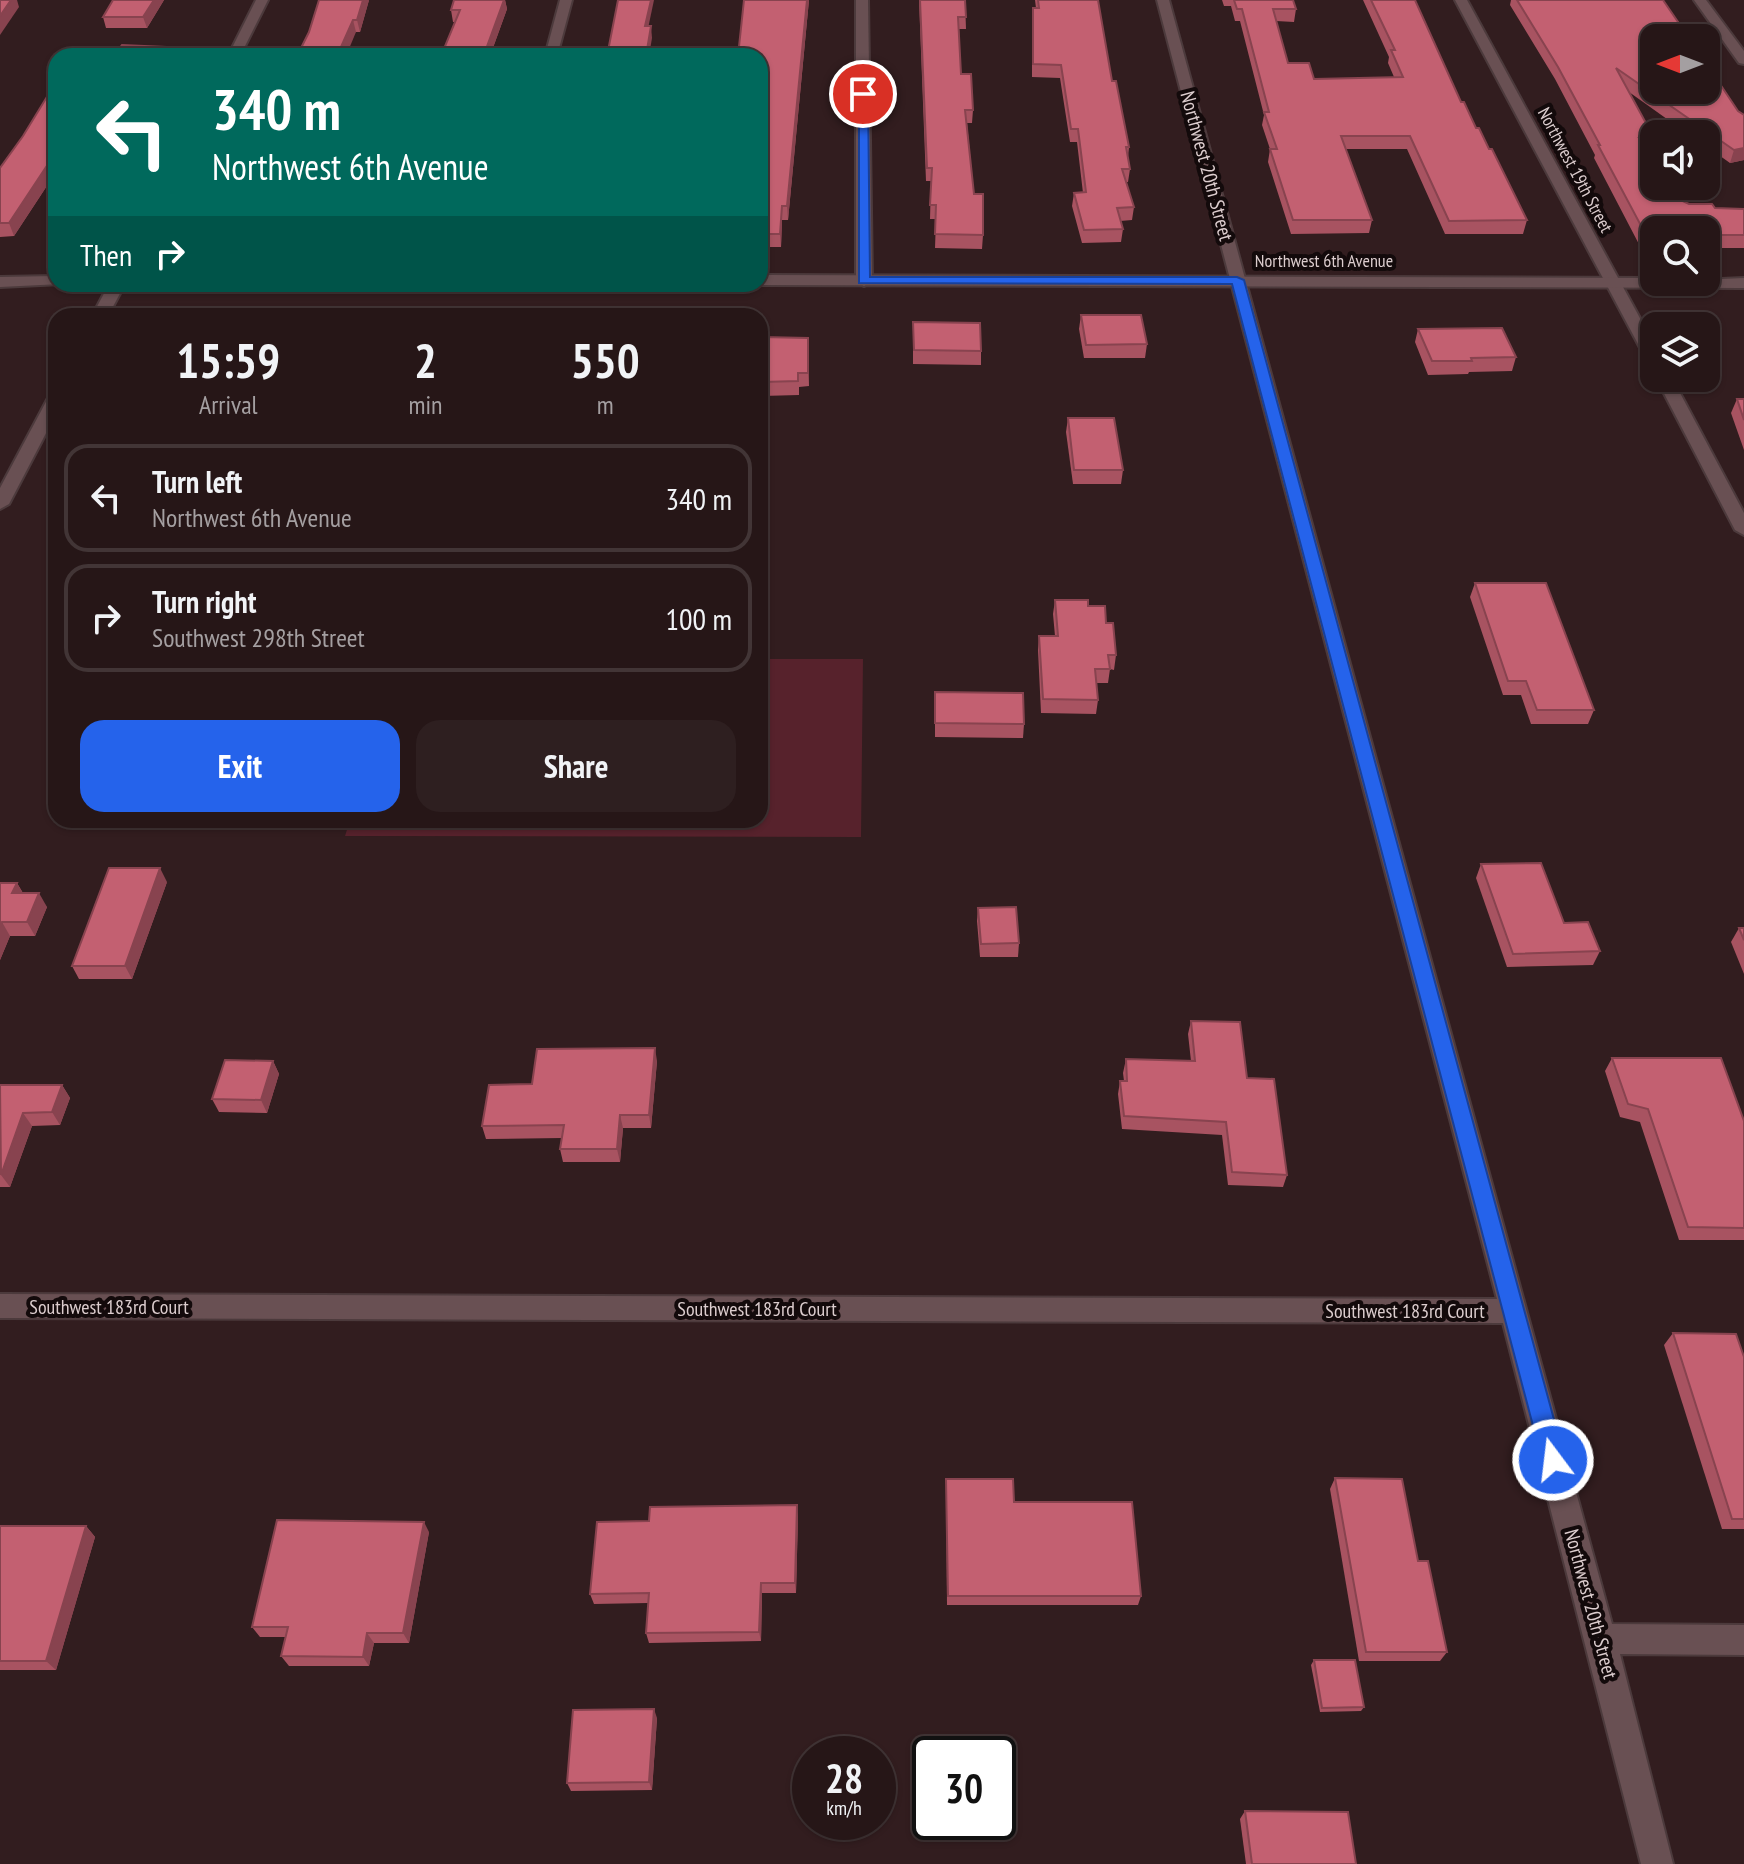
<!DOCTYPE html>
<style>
body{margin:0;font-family:"PT Sans Narrow",sans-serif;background:#2e1f20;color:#f1f3f6;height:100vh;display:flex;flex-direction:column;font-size:30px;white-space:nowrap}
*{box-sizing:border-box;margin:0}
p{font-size:26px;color:#a49fa1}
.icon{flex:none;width:44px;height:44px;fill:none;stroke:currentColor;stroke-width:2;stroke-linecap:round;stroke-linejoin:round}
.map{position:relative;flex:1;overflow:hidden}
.drawer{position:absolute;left:48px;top:308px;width:720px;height:520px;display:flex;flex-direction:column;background:#261617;border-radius:24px;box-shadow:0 2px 6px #0004,0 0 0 2px #423536}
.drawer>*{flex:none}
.guide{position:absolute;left:48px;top:48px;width:720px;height:244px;border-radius:24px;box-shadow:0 2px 6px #0004,0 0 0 2px #423536;background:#00695c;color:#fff;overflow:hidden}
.needle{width:52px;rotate:270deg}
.tools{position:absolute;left:1640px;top:24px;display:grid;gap:16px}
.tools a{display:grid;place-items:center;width:80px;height:80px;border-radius:16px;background:#261617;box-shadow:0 2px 6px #0004,0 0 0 2px #423536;font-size:40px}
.speed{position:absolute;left:792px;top:1736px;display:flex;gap:16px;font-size:40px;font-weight:700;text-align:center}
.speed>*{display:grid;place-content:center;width:104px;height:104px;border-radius:50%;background:#261617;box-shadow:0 2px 6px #0004,0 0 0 2px #423536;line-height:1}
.speed small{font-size:20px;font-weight:400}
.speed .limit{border:4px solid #111;border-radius:12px;background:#fff;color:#111}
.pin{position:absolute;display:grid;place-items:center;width:68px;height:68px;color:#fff;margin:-34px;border:4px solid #fff;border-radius:50%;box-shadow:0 2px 8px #0007}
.me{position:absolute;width:88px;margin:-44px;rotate:345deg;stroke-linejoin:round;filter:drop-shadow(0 0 6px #0008)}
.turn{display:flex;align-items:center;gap:28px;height:168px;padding:0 32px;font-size:36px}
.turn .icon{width:104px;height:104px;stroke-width:2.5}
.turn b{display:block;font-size:56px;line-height:68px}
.then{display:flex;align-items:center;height:76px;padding:0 32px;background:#0003;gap:16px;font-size:30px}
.eta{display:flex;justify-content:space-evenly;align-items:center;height:136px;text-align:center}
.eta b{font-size:48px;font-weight:700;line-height:56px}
.action{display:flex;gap:16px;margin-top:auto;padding:16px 32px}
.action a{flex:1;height:92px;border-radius:24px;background:#2563eb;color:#fff;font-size:32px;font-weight:700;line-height:92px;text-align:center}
.action a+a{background:#2e1f20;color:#f1f3f6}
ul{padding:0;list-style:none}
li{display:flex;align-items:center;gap:24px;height:108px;margin:0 16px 12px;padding:0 16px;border:4px solid #423536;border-radius:24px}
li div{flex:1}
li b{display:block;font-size:30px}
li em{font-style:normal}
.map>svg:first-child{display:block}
.green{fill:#57222c}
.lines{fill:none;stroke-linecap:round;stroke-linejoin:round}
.minor-casing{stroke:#4c3a3c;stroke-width:4}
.tertiary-casing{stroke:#4c3a3c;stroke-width:4}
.minor{fill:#695053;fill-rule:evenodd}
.tertiary{fill:#695053;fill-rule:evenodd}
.wall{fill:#a85361}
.shaded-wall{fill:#88434f}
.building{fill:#c36071;stroke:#88434f;stroke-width:2}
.route{fill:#2563eb;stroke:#184099;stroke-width:2}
.labels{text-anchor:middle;stroke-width:8;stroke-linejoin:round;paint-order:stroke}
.far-street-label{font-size:18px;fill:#dccdce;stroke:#130a0b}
.street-label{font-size:20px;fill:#dccdce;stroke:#130a0b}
</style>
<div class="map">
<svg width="1744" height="1864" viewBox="0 0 1744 1864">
<rect width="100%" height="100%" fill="#321d1f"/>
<path class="green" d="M760,659h103l-2,178 -516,-1 5,-16h410z"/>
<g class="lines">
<g class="minor-casing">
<g id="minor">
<path d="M560,0h12l-15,56h-12z"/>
<path d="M856,0h12l4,281 -8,5 -8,-5z"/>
<path d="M1157,0h12l443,1624 132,1v30l-124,-1 53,210h-32l-138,-541 -1503,-5v-24l1497,5z"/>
<path d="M1455,0h12l187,344v20l-8,-5z"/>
<path d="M1694,0h12l38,51v13l-5,-1z"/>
<path d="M1656,378h16l72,135v22l-9,-5z"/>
</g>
</g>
<g class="tertiary-casing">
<g id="tertiary">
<path d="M256,0h12l-28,56h-12z"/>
<path d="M760,275l894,3v4l90,-4v10l-984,-3z"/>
<path d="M56,276v8h5l-61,3v-10z"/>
<path d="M109,284h16l-17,32h-16z"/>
<path d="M56,393v21l-47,90 -9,5v-21l48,-90z"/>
</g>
</g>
<use href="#minor" class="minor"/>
<use href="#tertiary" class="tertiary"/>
</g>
<g class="wall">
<path d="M113,0h51l-17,28h-41l-3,-11z"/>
<path d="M369,0l-9,32h-4l-59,24z"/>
<path d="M454,0h51l2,9 -17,47h-49l14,-34h-2l-2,-12z"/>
<path d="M809,0l-21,220h-6l-1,27h-21v-191z"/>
<path d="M919,0h46l1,29h-7l2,45 12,36 -1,13h-5l7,71 9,41 -1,14 -47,-1 1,-29h-6l1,-38h-5z"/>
<path d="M1035,0h63l14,81 17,66 -1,10 2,12 -2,13h-2l8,25 -2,13 -12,1 3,8 -2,13 -39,1 -10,-37 2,-13h9l-6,-51h-7l-10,-64 -28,-1v-57l1,-12h3z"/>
<path d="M1222,0h71l3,9 -2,13 -18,-1 12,42 26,16 80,-2 -6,-14 1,-6 -26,-57h52l46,102 28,47 38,71 -4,14h-78l-38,-85h-61l26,71 -3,13 -78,1 -23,-72 2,-13 -8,-24 2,-10 -24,-94h-5l-4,-15h-7z"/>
<path d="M1511,0h152l75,111 6,4v45l-14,3 -24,-17v-12h-18l-59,-42 25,46 -5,12h-2l29,48 13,6 26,4 29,1v39h-38v-18h-52v19l-12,1 -48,-92 1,-3 -40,-76 -45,-74z"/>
<path d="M56,82v90l-42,64 -14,1v-69l23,-32z"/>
<path d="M1081,315l66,29 -2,14h-61l-5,-29z"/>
<path d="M913,322l68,29v14l-68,-1z"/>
<path d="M1418,329l98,28 -4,14 -43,1 -1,2 -40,1 -13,-33z"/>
<path d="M760,337l48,1 1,48 -10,1v8l-39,1z"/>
<path d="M1737,399h7v51l-13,-37z"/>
<path d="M1068,418l55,52 -2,14h-48l-7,-52z"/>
<path d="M1475,583l119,127 -6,14h-57l-10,-29h-18l-33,-98z"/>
<path d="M1055,600l33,6 18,17 10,32 -2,15 -4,-1 -2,14h-12l2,17 -2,14 -55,-1 -3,-63 1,-14h16l-2,-22z"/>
<path d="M935,692l89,32 -1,14 -88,-1z"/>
<path d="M1481,864l83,59 36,28 -7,14 -86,2 -31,-89z"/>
<path d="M167,882l-35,97h-53l-7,-13z"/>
<path d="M0,883h17l6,10 24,14 -12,29h-25l-10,24z"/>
<path d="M978,908l41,35 -1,14h-38l-3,-36z"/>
<path d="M1739,928h5v46l-13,-32z"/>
<path d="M1191,1021l56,57 40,97 -4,12 -55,-2 -6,-50 -100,-6 -4,-35 2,-13h4l-1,-8 3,-14 65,2 -3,-27z"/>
<path d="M1612,1058l132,63v119h-65l-39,-118 -20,-5 -15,-46z"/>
<path d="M273,1061l6,13 -12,39 -48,-1 -7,-13z"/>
<path d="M657,1061l-6,67h-28l-3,34h-57l-3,-13 2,-11 -76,1 -4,-13 50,-42z"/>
<path d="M0,1085h62l8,13 -10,27 -28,1 -22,61h-10z"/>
<path d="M1673,1333l71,24v172h-22l-58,-184z"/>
<path d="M1335,1478l83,83 29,91 -7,9h-81l-29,-172z"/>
<path d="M946,1479l68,23 127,94 -3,9h-191z"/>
<path d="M798,1516l-2,77h-34l-1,48 -112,2 -3,-10 2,-30 -54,1 -4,-10z"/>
<path d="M0,1526h86l9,11 -39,133h-56z"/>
<path d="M429,1532l-20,111h-35l-5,23h-80l-8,-10 5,-19h-26l-8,-10z"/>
<path d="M1314,1660l50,47 -3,4 -41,1 -9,-47z"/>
<path d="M657,1718l-5,72 -81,1 -4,-8z"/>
<path d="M1245,1811l111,53h-110l-6,-45z"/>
</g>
<g class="shaded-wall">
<path d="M11,0h6l2,7 -19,28v-19z"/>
<path d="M154,0h10l-17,28 -4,-11z"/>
<path d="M363,0h6l-9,32 -3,-12z"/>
<path d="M500,0h5l2,9 -17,47h-5v-4z"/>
<path d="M651,0h3l-8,38 -1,-12z"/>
<path d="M807,0h2l-21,220 -1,-14z"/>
<path d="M353,20l3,12 -10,24h-9z"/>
<path d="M651,26l1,12 -3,18h-3z"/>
<path d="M165,47l3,9h-9z"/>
<path d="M1744,148v12l-14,3 4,-13z"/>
<path d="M56,152v20l-42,64 -5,-13z"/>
<path d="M782,206v14l-1,27 -1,-13z"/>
<path d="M160,868l7,14 -35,97 -7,-13z"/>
<path d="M17,883l8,14 -13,-4z"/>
<path d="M39,893l8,14 -12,29 -8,-14z"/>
<path d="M2,922l8,14 -10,24v-33z"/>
<path d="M655,1048l2,13 -6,67 -2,-13z"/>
<path d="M273,1061l6,13 -12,39 -6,-13z"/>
<path d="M62,1085l8,13 -10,27 -8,-13z"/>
<path d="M23,1113l9,13 -22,61 -9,-12z"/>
<path d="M620,1115l3,13 -3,34 -3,-13z"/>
<path d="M797,1505l1,11 -2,77 -1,-10z"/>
<path d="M424,1522l5,10 -20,111 -6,-10z"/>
<path d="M86,1526l9,11 -39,133 -10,-9z"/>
<path d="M761,1583l1,10 -1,48 -2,-9z"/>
<path d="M367,1633l7,10 -5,23 -6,-9z"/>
<path d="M654,1709l3,9 -5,72 -3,-8z"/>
</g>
<g class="building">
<path d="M0,0h11l-11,16z"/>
<path d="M113,0h41l-11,17h-40z"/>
<path d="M319,0h44l-6,20h-4l-16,36h-40l12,-24z"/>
<path d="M454,0h50l-19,52h3l-1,4h-46l19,-46h-9z"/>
<path d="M618,0h33l-6,26h6l-5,30h-39z"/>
<path d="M744,0h63l-20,206h-5l-2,28h-20v-140l1,-9h-1v-29h-22z"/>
<path d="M920,0h45l1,17h-8l3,57h10l2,36h-8l9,84h9v41l-48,-1 1,-29h-6l2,-37h-5z"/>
<path d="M1038,0h60l14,81h4l13,66h-3l4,22h-8l12,38 -17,1 6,21 -39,1 -10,-37 12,-1 -8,-63h-7l-10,-64 -28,-1v-56h6z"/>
<path d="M1234,0h59l3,9h-23l15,54h21l5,16 89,-2 -12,-27h4l-24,-50h44l46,102h3l12,26h3l10,21h3l35,71 -78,1 -39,-85h-69l31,84h-79l-23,-71h7l-13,-37h5l-27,-103h-5z"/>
<path d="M1517,0h146l26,38h-35v52h52v-27l32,48 6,4v33l-10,2 -118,-82 38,70h-15l15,24v24h15l7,12 13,6h23l3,4 29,1v26h-38v-5h-52v6l-7,1 -49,-92h2l-42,-78z"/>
<path d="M122,45l43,2 -6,9h-45z"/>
<path d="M56,82v70l-47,71h-9v-55l23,-32z"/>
<path d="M1081,315h60l6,29 -61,1z"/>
<path d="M913,322l67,1 1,28 -67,-1z"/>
<path d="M1502,328l14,29 -45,1 1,3h-40l-14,-32z"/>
<path d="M760,337l48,1v35h-10v8l-38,1z"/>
<path d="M1737,399h7v21z"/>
<path d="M1068,418h46l9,52h-49z"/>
<path d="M1475,583h71l48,127h-57l-11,-29h-18z"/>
<path d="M1055,600h33v6h17l1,17h7l3,32h-8l2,14h-15l3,31 -55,-1 -4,-63h19z"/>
<path d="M935,692l88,1 1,31 -89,-1z"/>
<path d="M1541,863l23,60 24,-1 12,29 -87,3 -32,-90z"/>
<path d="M109,868h51l-35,98h-53z"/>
<path d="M0,883h17l-5,10h27l-12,29h-25l-2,5z"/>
<path d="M1016,907l3,36 -38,1 -3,-36z"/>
<path d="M1739,928h5v12z"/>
<path d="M1191,1021l49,1 7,56 27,1 13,96 -55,-3 -6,-50 -102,-6 -4,-35h7l-1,-22 69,2z"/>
<path d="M655,1048l-6,67h-29l-3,34h-57l4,-24 -82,1 7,-41 43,-1 5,-35z"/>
<path d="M1612,1058h109l23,63v107l-56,-1 -40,-118 -20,-5z"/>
<path d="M225,1060l48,1 -12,39 -49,-1z"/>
<path d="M0,1085h62l-10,27 -29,1 -22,62z"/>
<path d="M1673,1333l63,1 8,23v162h-12z"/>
<path d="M1335,1478l67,1 16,82h10l19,91h-81z"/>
<path d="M946,1479h67l1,23h118l9,94h-193z"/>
<path d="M797,1505l-2,78h-34l-2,49 -113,1 3,-40 -59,1 7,-72 52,-1 1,-14z"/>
<path d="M277,1520l147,2 -21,111h-36l-4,24 -82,-1 7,-29h-36z"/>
<path d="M0,1526h86l-40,135h-46z"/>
<path d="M1314,1660h41l9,47 -42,1z"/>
<path d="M654,1709l-5,73 -82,1 6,-73z"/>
<path d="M1245,1811l103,1 8,52h-104z"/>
</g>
<path class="route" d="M859,91l9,3 2,183h367l7,3 321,1180 -4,8 -8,3 -8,-3 -3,-8 -310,-1176 -373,-1z"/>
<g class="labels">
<g class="far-street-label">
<text transform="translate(1575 170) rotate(62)" y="6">Northwest 19th Street</text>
<text x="1324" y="267">Northwest 6th Avenue</text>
</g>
<g class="street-label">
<text transform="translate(1207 166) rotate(75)" y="7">Northwest 20th Street</text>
<text x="109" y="1314">Southwest 183rd Court</text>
<text x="757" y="1316">Southwest 183rd Court</text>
<text x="1405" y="1318">Southwest 183rd Court</text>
<text transform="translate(1591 1604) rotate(75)" y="7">Northwest 20th Street</text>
</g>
</g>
</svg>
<div class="tools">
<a><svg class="needle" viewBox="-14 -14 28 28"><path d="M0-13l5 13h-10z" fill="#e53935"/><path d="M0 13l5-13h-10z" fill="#a49fa1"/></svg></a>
<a><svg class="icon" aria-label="sound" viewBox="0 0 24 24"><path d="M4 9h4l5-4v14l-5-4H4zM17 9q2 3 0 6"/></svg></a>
<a><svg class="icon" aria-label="search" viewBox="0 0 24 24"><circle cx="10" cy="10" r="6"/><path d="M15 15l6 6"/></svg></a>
<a><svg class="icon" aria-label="layers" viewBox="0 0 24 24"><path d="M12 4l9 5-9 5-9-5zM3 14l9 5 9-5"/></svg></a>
</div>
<div class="speed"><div>28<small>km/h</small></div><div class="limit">30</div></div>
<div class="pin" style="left:863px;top:94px;background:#d93025"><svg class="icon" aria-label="arrive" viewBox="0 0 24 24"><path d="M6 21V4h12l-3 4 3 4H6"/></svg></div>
<svg class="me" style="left:1553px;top:1460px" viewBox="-20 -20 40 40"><circle r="17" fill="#2563eb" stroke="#fff" stroke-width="3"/><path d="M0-11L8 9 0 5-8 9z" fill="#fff"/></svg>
<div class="guide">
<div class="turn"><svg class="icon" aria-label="left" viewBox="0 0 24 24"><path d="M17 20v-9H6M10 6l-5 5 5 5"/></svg><div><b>340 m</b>Northwest 6th Avenue</div></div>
<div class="then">Then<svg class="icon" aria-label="right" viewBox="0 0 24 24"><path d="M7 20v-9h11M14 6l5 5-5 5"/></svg></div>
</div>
<section class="drawer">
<div class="eta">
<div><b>15:59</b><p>Arrival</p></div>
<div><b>2</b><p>min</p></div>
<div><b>550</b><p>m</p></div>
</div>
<ul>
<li><svg class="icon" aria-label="left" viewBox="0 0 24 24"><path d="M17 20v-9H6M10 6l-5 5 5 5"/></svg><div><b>Turn left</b><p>Northwest 6th Avenue</p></div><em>340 m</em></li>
<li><svg class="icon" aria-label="right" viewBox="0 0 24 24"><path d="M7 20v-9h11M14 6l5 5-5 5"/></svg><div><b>Turn right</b><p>Southwest 298th Street</p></div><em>100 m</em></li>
</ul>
<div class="action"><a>Exit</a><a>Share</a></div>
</section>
</div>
